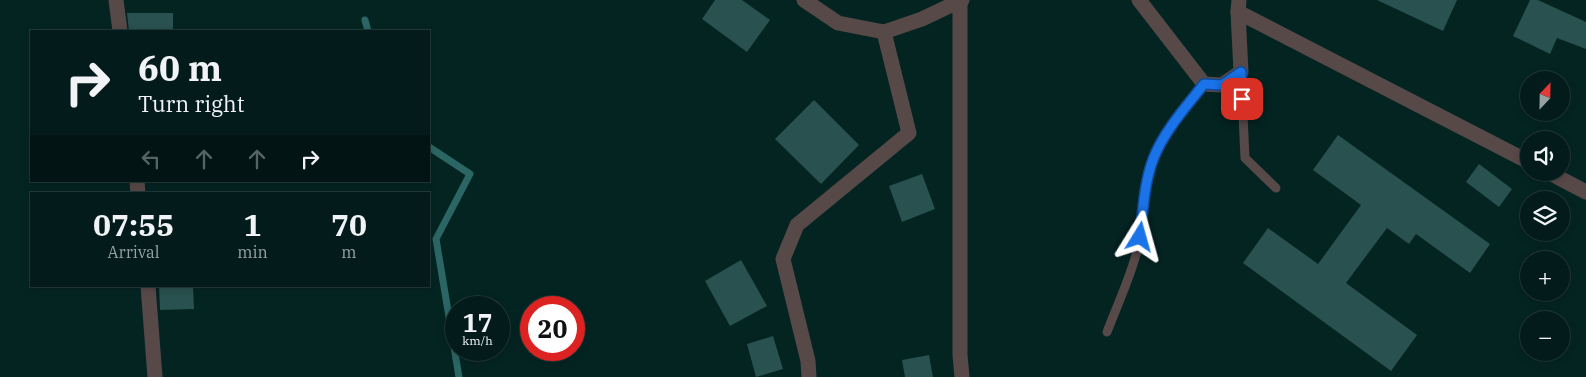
<!DOCTYPE html>
<meta charset="utf-8">
<style>
body{margin:0;font-family:"IBM Plex Serif",serif;background:#0d2423;color:#f1f3f6;height:100vh;display:flex;flex-direction:column;font-size:19px;white-space:nowrap}
*{box-sizing:border-box;margin:0}
p{font-size:16px;color:#97a1a2}
.icon{flex:none;width:28px;height:28px;fill:none;stroke:currentColor;stroke-width:2;stroke-linecap:round;stroke-linejoin:round}
.map{position:relative;flex:1;overflow:hidden}
.side{position:absolute;left:30px;top:192px;width:400px;height:95px;display:flex;flex-direction:column;background:#031b1a;border-radius:0px;box-shadow:0 2px 8px #0003,0 0 0 1px #243939}
.side>*{flex:none}
.hud{position:absolute;left:30px;top:30px;width:400px;height:152px;border-radius:0px;box-shadow:0 2px 8px #0003,0 0 0 1px #243939;background:#031b1a;color:#f1f3f6;overflow:hidden}
.needle{width:32px;rotate:22deg}
.buttons{position:absolute;left:1520px;top:71px;display:grid;gap:10px}
.buttons a{display:grid;place-items:center;width:50px;height:50px;border-radius:50%;background:#031b1a;box-shadow:0 2px 8px #0003,0 0 0 1px #243939;font-size:25px}
.speed{position:absolute;left:445px;top:296px;display:flex;gap:10px;font-size:25px;font-weight:700;text-align:center}
.speed>*{display:grid;place-content:center;width:65px;height:65px;border-radius:50%;background:#031b1a;box-shadow:0 2px 8px #0003,0 0 0 1px #243939;line-height:1}
.speed small{font-size:12px;font-weight:400}
.speed .limit{border:8px solid #d22;background:#fff;color:#111}
.pin{position:absolute;display:grid;place-items:center;width:42px;height:42px;color:#fff;margin:-21px;border-radius:10px;box-shadow:0 2px 8px #0006}
.me{position:absolute;width:55px;margin:-28px;rotate:8deg;stroke-linejoin:round;filter:drop-shadow(0 0 4px #0008)}
.turn{display:flex;align-items:center;gap:18px;height:105px;padding:0 25px;font-size:22px}
.turn .icon{width:65px;height:65px;stroke-width:2.5}
.turn b{display:block;font-size:35px;line-height:42px}
.lanes{display:flex;align-items:center;height:48px;padding:0 25px;background:#0003;justify-content:center;gap:25px;direction:ltr}
.lanes .off{opacity:.35}
.eta{display:flex;justify-content:space-evenly;align-items:center;height:85px;text-align:center}
.eta b{font-size:30px;font-weight:700;line-height:35px}
.map>svg:first-child{display:block}
.lines{fill:none;stroke-linecap:round;stroke-linejoin:round}
.stream{stroke:#2b6664;stroke-width:7}
.building{fill:#29514f}
.service{stroke:#584949;stroke-width:9}
.minor{stroke:#584949;stroke-width:15}
.route-casing{stroke:#114b97;stroke-width:12}
.route{stroke:#1a73e8;stroke-width:9}
</style>
<div class="map">
<svg width="1586" height="377" viewBox="0 0 1586 377">
<rect width="100%" height="100%" fill="#042422"/>
<g class="lines">
<g class="stream">
<path d="M365,20l3,11"/>
<path d="M429,147l41,27 -34,65 23,138"/>
</g>
</g>
<g class="building">
<path d="M715,0h27l28,20 -23,32 -45,-33z"/>
<path d="M1377,0h80l-14,31z"/>
<path d="M1530,0h8l48,22v27l-29,-11 -7,16 -37,-18z"/>
<path d="M127,13h46v18h-44z"/>
<path d="M814,100l45,45 -38,39 -46,-45z"/>
<path d="M1338,135l152,109 -20,29 -54,-39 -7,10 -22,-16 -41,55 71,52 -26,36 -148,-108 25,-35 50,36 43,-59 -48,-35z"/>
<path d="M1479,164l33,25 -13,18 -33,-25z"/>
<path d="M922,174l13,35 -33,13 -13,-36z"/>
<path d="M741,260l26,46 -37,20 -25,-45z"/>
<path d="M159,286h34l1,23 -34,1z"/>
<path d="M773,336l10,33 -27,8 -9,-33z"/>
<path d="M929,355l4,22h-28l-3,-17z"/>
</g>
<g class="lines">
<g class="service">
<path d="M1241,72l4,86 31,30"/>
<path d="M1107,332c12,-31 26,-61 33,-93 5,-27 3,-58 15,-83 12,-27 31,-49 49,-72"/>
</g>
<g class="minor">
<path d="M116,0l4,31"/>
<path d="M804,0l34,23 46,9 38,-13 40,-19"/>
<path d="M1139,0l65,84 18,1 19,-13 -3,-60 1,-12"/>
<path d="M960,1v354l2,22"/>
<path d="M1238,12l291,150"/>
<path d="M1548,172l38,20"/>
<path d="M137,181l1,13"/>
<path d="M148,286l7,91"/>
<path d="M809,377l-1,-16 -25,-102 14,-34 112,-92 -25,-101"/>
</g>
</g>
<g class="lines">
<g class="route-casing">
<path id="route" d="M1140,237c3,-26 4,-55 14,-80 11,-27 32,-50 50,-73l18,1 19,-13 1,27"/>
</g>
<use href="#route" class="route"/>
</g>
</svg>
<div class="buttons">
<a><svg class="needle" viewBox="-14 -14 28 28"><path d="M0-13l5 13h-10z" fill="#e53935"/><path d="M0 13l5-13h-10z" fill="#97a1a2"/></svg></a>
<a><svg class="icon" aria-label="sound" viewBox="0 0 24 24"><path d="M4 9h4l5-4v14l-5-4H4zM17 9q2 3 0 6"/></svg></a>
<a><svg class="icon" aria-label="layers" viewBox="0 0 24 24"><path d="M12 4l9 5-9 5-9-5zM3 14l9 5 9-5"/></svg></a>
<a>+</a>
<a>−</a>
</div>
<div class="speed"><div>17<small>km/h</small></div><div class="limit">20</div></div>
<div class="pin" style="left:1242px;top:99px;background:#d93025"><svg class="icon" aria-label="arrive" viewBox="0 0 24 24"><path d="M6 21V4h12l-3 4 3 4H6"/></svg></div>
<svg class="me" style="left:1140px;top:237px" viewBox="-20 -20 40 40"><path d="M0-17L14 15 0 8-14 15z" fill="#1a73e8" stroke="#fff" stroke-width="4"/></svg>
<div class="hud">
<div class="turn"><svg class="icon" aria-label="right" viewBox="0 0 24 24"><path d="M7 20v-9h11M14 6l5 5-5 5"/></svg><div><b>60 m</b>Turn right</div></div>
<div class="lanes"><svg class="icon off" aria-label="left" viewBox="0 0 24 24"><path d="M17 20v-9H6M10 6l-5 5 5 5"/></svg><svg class="icon off" aria-label="ahead" viewBox="0 0 24 24"><path d="M12 20V5M6 11l6-6 6 6"/></svg><svg class="icon off" aria-label="ahead" viewBox="0 0 24 24"><path d="M12 20V5M6 11l6-6 6 6"/></svg><svg class="icon" aria-label="right" viewBox="0 0 24 24"><path d="M7 20v-9h11M14 6l5 5-5 5"/></svg></div>
</div>
<section class="side">
<div class="eta">
<div><b>07:55</b><p>Arrival</p></div>
<div><b>1</b><p>min</p></div>
<div><b>70</b><p>m</p></div>
</div>
</section>
</div>
